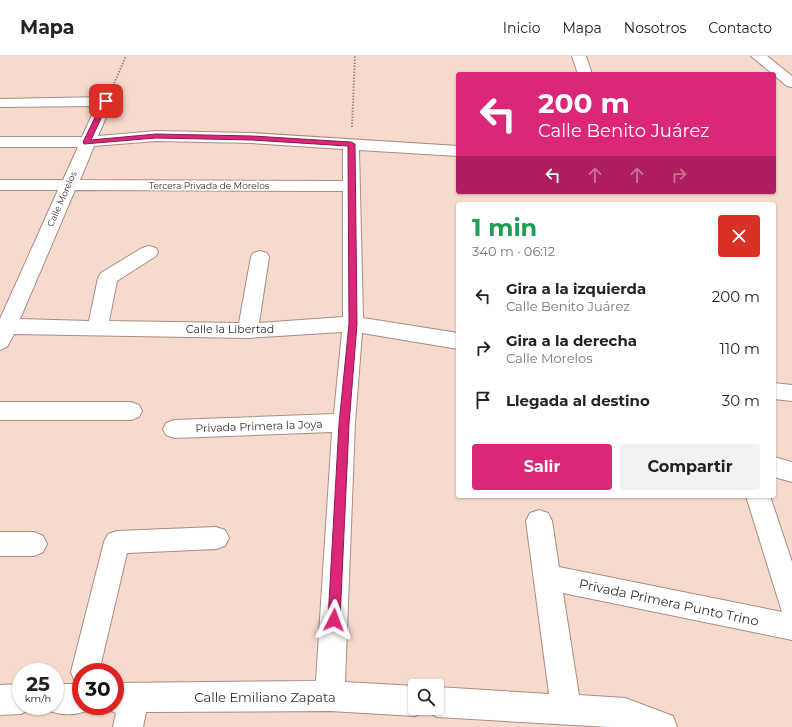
<!DOCTYPE html>
<html lang="es">
<meta charset="utf-8">
<style>
body{margin:0;font-family:Montserrat,sans-serif;background:#f2f2f2;color:#222;height:100vh;display:flex;flex-direction:column;font-size:15px;white-space:nowrap}
*{box-sizing:border-box;margin:0}
p{font-size:13px;color:#767676}
.icon{flex:none;width:22px;height:22px;fill:none;stroke:currentColor;stroke-width:2;stroke-linecap:round;stroke-linejoin:round}
.map{position:relative;flex:1;overflow:hidden}
.panel{position:absolute;left:456px;top:146px;width:320px;height:296px;display:flex;flex-direction:column;background:#fff;border-radius:4px;box-shadow:0 1px 3px #0004}
.panel>*{flex:none}
.hud{position:absolute;left:456px;top:16px;width:320px;height:122px;border-radius:4px;box-shadow:0 1px 3px #0004;background:#db2777;color:#fff;overflow:hidden}
.buttons{position:absolute;left:408px;top:623px;display:grid;gap:8px}
.buttons a{display:grid;place-items:center;width:36px;height:36px;border-radius:4px;background:#fff;box-shadow:0 1px 3px #0004;font-size:20px}
.speed{position:absolute;left:12px;top:607px;display:flex;gap:8px;font-size:20px;font-weight:700;text-align:center}
.speed>*{display:grid;place-content:center;width:52px;height:52px;border-radius:50%;background:#fff;box-shadow:0 1px 3px #0004;line-height:1}
.speed small{font-size:10px;font-weight:400}
.speed .limit{border:6px solid #d22;background:#fff;color:#111}
.pin{position:absolute;display:grid;place-items:center;width:34px;height:34px;color:#fff;margin:-17px;border-radius:8px;box-shadow:0 2px 6px #0006}
.me{position:absolute;width:44px;margin:-22px;rotate:3deg;stroke-linejoin:round;filter:drop-shadow(0 0 3px #0008)}
.turn{display:flex;align-items:center;gap:14px;height:84px;padding:0 16px;font-size:18px}
.turn .icon{width:52px;height:52px;stroke-width:2.5}
.turn b{display:block;font-size:28px;line-height:34px}
.lanes{display:flex;align-items:center;height:38px;padding:0 16px;background:#0003;justify-content:center;gap:20px;direction:ltr}
.lanes .off{opacity:.35}
.round{display:grid;place-items:center;flex:none;width:42px;height:42px;border-radius:4px;background:#f2f2f2}
.headline{display:flex;align-items:center;justify-content:space-between;height:68px;padding:0 16px}
h1{font-size:24px;font-weight:700;line-height:30px;color:#1e9e55}
.action{display:flex;gap:8px;margin-top:auto;padding:8px 16px}
.action a{flex:1;height:46px;border-radius:4px;background:#db2777;color:#fff;font-size:16px;font-weight:700;line-height:46px;text-align:center}
.action a+a{background:#f2f2f2;color:#222}
ul{padding:0;list-style:none}
li{display:flex;align-items:center;gap:12px;height:52px;padding:0 16px}
li div{flex:1}
li b{display:block;font-size:15px}
li em{font-style:normal}
header{display:flex;align-items:center;gap:24px;box-sizing:border-box;height:56px;padding:0 20px;background:#fff;border-bottom:1px solid #e0e0e0}
header strong{font-size:19px}
nav{display:flex;gap:22px;margin-inline-start:auto;font-size:14px}
.map>svg:first-child{display:block}
.lines{fill:none;stroke-linecap:round;stroke-linejoin:round}
.minor-casing{stroke:#a88d83;stroke-width:2}
.path{stroke:#9e8a81;stroke-width:2;stroke-dasharray:1.5 1.5;stroke-linecap:butt}
.minor{fill:#fff;fill-rule:evenodd}
.route{fill:#db2777;stroke:#8e194d}
.labels{text-anchor:middle;stroke-width:3;stroke-linejoin:round;paint-order:stroke}
.far-street-label{font-size:9px;fill:#392e2a;stroke:#fff}
.street-label{font-size:11px;fill:#392e2a;stroke:#fff}
.near-street-label{font-size:13px;fill:#392e2a;stroke:#fff}
</style>
<header>
<strong>Mapa</strong>
<nav><a>Inicio</a><a>Mapa</a><a>Nosotros</a><a>Contacto</a></nav>
</header>
<div class="map">
<svg width="792" height="671" viewBox="0 0 792 671">
<rect width="100%" height="100%" fill="#f7dace"/>
<g class="lines">
<g class="minor-casing">
<g id="minor">
<path d="M572,0h14l6,18h-14z"/>
<path d="M751,0h16l25,20v11l-5,-1z"/>
<path d="M106,41l5,1 2,3 -15,35 58,-5 96,2 206,13v10l-99,-6 4,168 95,15v16l-96,-16 -7,90 -10,259 70,4v22h22v-21l112,7 -23,-173 4,-8 9,-3 9,3 4,8 7,46 223,45 -36,-116h24l22,66v78l-229,-47 16,102 46,3 48,18 4,11h-68l-172,-10 -11,-6 -11,5 -85,-5 -184,1 -3,15h-30l3,-14 -11,-5 -1,-2h11v-23l201,-2 16,-249 -158,6 -8,-3 -3,-6 3,-6 8,-3 160,-6 8,-82 -94,6 -234,-4 -7,13 -7,3v-31l58,-129h-58v-10h63l15,-33h-78v-10h82l14,-31 -96,1v-8zM156,85l96,2 91,6v32l-263,-1 14,-34zM75,134l268,1v126l-84,6 10,-66 -2,-4 -7,-2 -7,2 -2,4 -12,66 -130,-2 8,-40 39,-25 2,-4 -2,-4 -7,-2 -7,2 -41,25 -3,5 -9,43 -69,-2z"/>
<path d="M774,327l18,2v16l-18,-2z"/>
<path d="M0,346h131l8,3 3,6 -3,6 -8,3h-131z"/>
<path d="M774,401l18,5v20l-18,-5z"/>
<path d="M216,471l9,3 4,8 -4,8 -9,3 -89,4 -28,119h-18v34h12l-2,3c-15,7 -31,7 -46,0l-2,-3h12v-22h25l-5,-2 -4,-10 33,-130 4,-8 9,-3z"/>
<path d="M0,476h34l9,4 4,8 -4,8 -9,4h-34z"/>
<path d="M21,628v22h12l-2,3 -10,5 -21,1v-30z"/>
</g>
</g>
<g class="path">
<path d="M113,30l13,-30"/>
<path d="M352,71l3,-71"/>
</g>
<use href="#minor" class="minor"/>
</g>
<path class="route" d="M106,43l3,2 -18,39 65,-6 96,2 99,6 4,2 2,180 -8,100 -9,196 -2,4 -4,1 -4,-1 -2,-4 11,-196 10,-100 -1,-178 -96,-6 -96,-2 -72,6 -1,-2 20,-41z"/>
<g class="labels">
<g class="far-street-label">
<text x="209" y="133">Tercera Privada de Morelos</text>
<text transform="translate(62 143) rotate(-66)" y="3">Calle Morelos</text>
</g>
<g class="street-label">
<text x="230" y="277">Calle la Libertad</text>
<text transform="translate(259 370) rotate(-2)" y="4">Privada Primera la Joya</text>
</g>
<g class="near-street-label">
<text transform="translate(669 546) rotate(12)" y="5">Privada Primera Punto Trino</text>
<text x="265" y="646">Calle Emiliano Zapata</text>
</g>
</g>
</svg>
<div class="buttons">
<a><svg class="icon" aria-label="search" viewBox="0 0 24 24"><circle cx="10" cy="10" r="6"/><path d="M15 15l6 6"/></svg></a>
</div>
<div class="speed"><div>25<small>km/h</small></div><div class="limit">30</div></div>
<div class="pin" style="left:106px;top:45px;background:#d93025"><svg class="icon" aria-label="arrive" viewBox="0 0 24 24"><path d="M6 21V4h12l-3 4 3 4H6"/></svg></div>
<svg class="me" style="left:334px;top:564px" viewBox="-20 -20 40 40"><path d="M0-17L14 15 0 8-14 15z" fill="#db2777" stroke="#fff" stroke-width="4"/></svg>
<div class="hud">
<div class="turn"><svg class="icon" aria-label="left" viewBox="0 0 24 24"><path d="M17 20v-9H6M10 6l-5 5 5 5"/></svg><div><b>200 m</b>Calle Benito Juárez</div></div>
<div class="lanes"><svg class="icon" aria-label="left" viewBox="0 0 24 24"><path d="M17 20v-9H6M10 6l-5 5 5 5"/></svg><svg class="icon off" aria-label="ahead" viewBox="0 0 24 24"><path d="M12 20V5M6 11l6-6 6 6"/></svg><svg class="icon off" aria-label="ahead" viewBox="0 0 24 24"><path d="M12 20V5M6 11l6-6 6 6"/></svg><svg class="icon off" aria-label="right" viewBox="0 0 24 24"><path d="M7 20v-9h11M14 6l5 5-5 5"/></svg></div>
</div>
<section class="panel">
<div class="headline"><div><h1>1 min</h1><p>340 m · 06:12</p></div><a class="round" style="background:#d93025;color:#fff"><svg class="icon" aria-label="close" viewBox="0 0 24 24"><path d="M6 6l12 12M18 6L6 18"/></svg></a></div>
<ul>
<li><svg class="icon" aria-label="left" viewBox="0 0 24 24"><path d="M17 20v-9H6M10 6l-5 5 5 5"/></svg><div><b>Gira a la izquierda</b><p>Calle Benito Juárez</p></div><em>200 m</em></li>
<li><svg class="icon" aria-label="right" viewBox="0 0 24 24"><path d="M7 20v-9h11M14 6l5 5-5 5"/></svg><div><b>Gira a la derecha</b><p>Calle Morelos</p></div><em>110 m</em></li>
<li><svg class="icon" aria-label="arrive" viewBox="0 0 24 24"><path d="M6 21V4h12l-3 4 3 4H6"/></svg><div><b>Llegada al destino</b></div><em>30 m</em></li>
</ul>
<div class="action"><a>Salir</a><a>Compartir</a></div>
</section>
</div>
